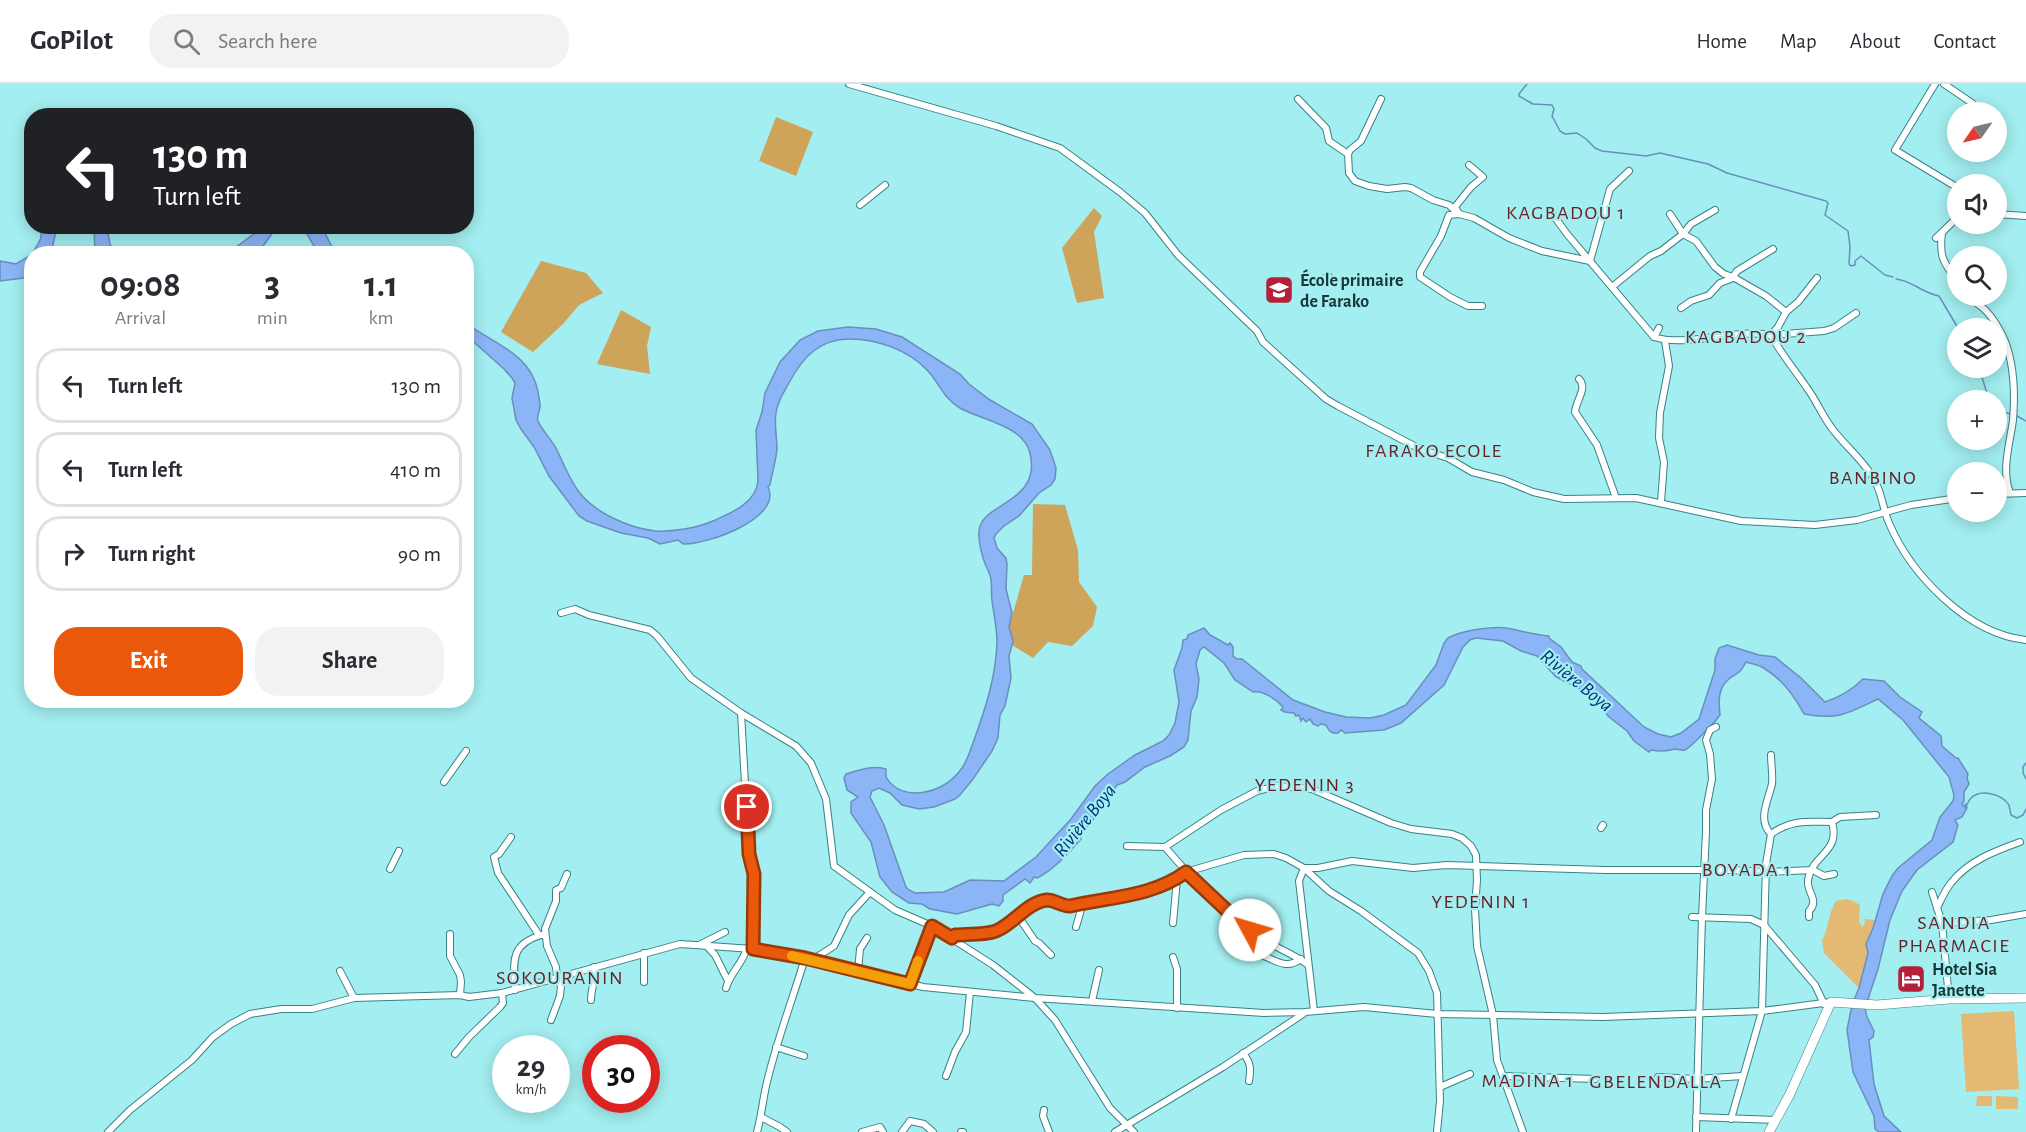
<!DOCTYPE html>
<meta charset="utf-8">
<style>
body{margin:0;font-family:"Alegreya Sans",sans-serif;background:#f2f2f3;color:#2b2b33;height:100vh;display:flex;flex-direction:column;font-size:22px;white-space:nowrap}
*{box-sizing:border-box;margin:0}
p{font-size:20px;color:#7c7c81}
.icon{flex:none;width:33px;height:33px;fill:none;stroke:currentColor;stroke-width:2;stroke-linecap:round;stroke-linejoin:round}
.map{position:relative;flex:1;overflow:hidden}
.details{position:absolute;left:24px;top:162px;width:450px;height:462px;display:flex;flex-direction:column;background:#fff;border-radius:24px;box-shadow:0 3px 15px #0003}
.details>*{flex:none}
.guide{position:absolute;left:24px;top:24px;width:450px;height:126px;border-radius:24px;box-shadow:0 3px 15px #0003;background:#202124;color:#fff;overflow:hidden}
.needle{width:39px;rotate:236deg}
.controls{position:absolute;left:1947px;top:18px;display:grid;gap:12px}
.controls a{display:grid;place-items:center;width:60px;height:60px;border-radius:50%;background:#fff;box-shadow:0 3px 15px #0003;font-size:30px}
.speed{position:absolute;left:492px;top:951px;display:flex;gap:12px;font-size:30px;font-weight:700;text-align:center}
.speed>*{display:grid;place-content:center;width:78px;height:78px;border-radius:50%;background:#fff;box-shadow:0 3px 15px #0003;line-height:1}
.speed small{font-size:15px;font-weight:400}
.speed .limit{border:9px solid #d22;background:#fff;color:#111}
.pin{position:absolute;display:grid;place-items:center;width:51px;height:51px;color:#fff;margin:-26px;border:3px solid #fff;border-radius:50%;box-shadow:0 2px 6px #0007}
.me{position:absolute;width:66px;margin:-33px;rotate:309deg;stroke-linejoin:round;filter:drop-shadow(0 0 4px #0008)}
.turn{display:flex;align-items:center;gap:21px;height:126px;padding:0 30px;font-size:27px}
.turn .icon{width:78px;height:78px;stroke-width:2.5}
.turn b{display:block;font-size:42px;line-height:51px}
.eta{display:flex;justify-content:space-evenly;align-items:center;height:102px;text-align:center}
.eta b{font-size:36px;font-weight:600;line-height:42px}
.cta{display:flex;gap:12px;margin-top:auto;padding:12px 30px}
.cta a{flex:1;height:69px;border-radius:24px;background:#ea580c;color:#fff;font-size:24px;font-weight:600;line-height:69px;text-align:center}
.cta a+a{background:#f2f2f3;color:#2b2b33}
ul{padding:0;list-style:none}
li{display:flex;align-items:center;gap:18px;height:75px;margin:0 12px 9px;padding:0 18px;border:3px solid #e1e1e2;border-radius:24px}
li div{flex:1}
li b{display:block;font-size:22px}
li em{font-style:normal}
header{display:flex;align-items:center;gap:36px;box-sizing:border-box;height:84px;padding:0 30px;background:#fff;border-bottom:2px solid #e1e1e2}
header strong{font-size:28px}
nav{display:flex;gap:33px;margin-inline-start:auto;font-size:21px}
.search{width:420px;height:54px;background:#f2f2f3;display:flex;align-items:center;gap:15px;box-sizing:border-box;padding:0 21px;border-radius:24px;color:#7c7c81;font-size:22px}
.map>svg:first-child{display:block}
.green{fill:#e4b973}
.forest{fill:#cea35a}
.water{fill:#8bb5f6;stroke:#688fbd;stroke-width:1.5}
.lines{fill:none;stroke-linecap:round;stroke-linejoin:round}
.stream{stroke:#688fbd;stroke-width:1.5}
.river{stroke:#8bb5f6;stroke-width:8}
.minor-casing{stroke:#388285;stroke-width:8}
.highway-casing{stroke:#388285;stroke-width:10}
.minor{stroke:#fff;stroke-width:6}
.highway{stroke:#fff;stroke-width:9}
.route-casing{stroke:#983908;stroke-width:15}
.route{stroke:#ea580c;stroke-width:10}
.slow{stroke:#f59e0b;stroke-width:10}
.labels{text-anchor:middle;stroke-width:4.5;stroke-linejoin:round;paint-order:stroke}
.poi-label{font-size:18px;font-weight:bold;fill:#183738;stroke:#a3eef0;text-anchor:start}
.neighbourhood-label{font-size:20px;letter-spacing:1.5px;fill:#682228;stroke:#a3eef0}
.water-label{font-size:20px;font-style:italic;fill:#00327b;stroke:#a3eef0}
</style>
<header>
<strong>GoPilot</strong>
<div class="search"><svg class="icon" aria-label="search" viewBox="0 0 24 24"><circle cx="10" cy="10" r="6"/><path d="M15 15l6 6"/></svg>Search here</div>
<nav><a>Home</a><a>Map</a><a>About</a><a>Contact</a></nav>
</header>
<div class="map">
<svg width="2026" height="1048" viewBox="0 0 2026 1048">
<rect width="100%" height="100%" fill="#a3eef0"/>
<g class="green">
<path d="M1846,815l7,2 7,4 -1,16 3,6 3,-4 -1,-4 11,1 -9,24 2,9 -9,35 -35,-35 -2,-12c7,-13 6,-28 14,-40z"/>
<path d="M2014,927l5,78 -53,3 -5,-78z"/>
<path d="M1977,1012h15v10h-16z"/>
<path d="M1996,1012l22,1v12h-22z"/>
</g>
<g class="forest">
<path d="M776,33l37,15 -17,44 -37,-15z"/>
<path d="M1094,124l8,8 -8,16 10,66 -27,5 -15,-55z"/>
<path d="M541,177l45,12 17,20 -24,12 -16,19 -30,28 -32,-20z"/>
<path d="M621,226l30,17 -4,19 3,28 -53,-10z"/>
<path d="M1033,420l32,1 13,45 1,32 18,25 -4,19 -21,20 -24,-4 -15,16 -21,-13 -3,-18 15,-52h8z"/>
</g>
<g class="water">
<path d="M41,143h16l-6,26h-18l8,-15z"/>
<path d="M94,143h13l3,17 5,9h-20z"/>
<path d="M257,143h20l-19,26h-30l27,-20z"/>
<path d="M303,143h19l13,26h-17z"/>
<path d="M31,171v22l-31,4v-20l16,3z"/>
<path d="M466,239c22,17 55,28 67,54 4,7 6,19 7,27 1,6 -4,12 -2,17 2,6 14,20 18,27 7,14 13,31 23,44 16,21 50,36 76,39 17,1 42,-3 58,-10 18,-8 43,-18 45,-40l-2,-51 6,-18 3,-19 15,-31 20,-22 18,-9 30,-4 28,2 26,8 58,37 9,10 21,16 42,24 18,26 6,18 -1,11 -4,6 -12,8 -20,23 -15,10 -8,8 -2,4 3,10 9,10 1,6 -1,25 6,24 -3,14 4,14 -4,15 2,22 -6,28 -5,9 -2,23 -6,13 -19,28 -13,16 -5,4 -21,8 -15,2 -17,-4 -12,-12 -11,-5 -7,3 -2,6 14,28 22,62 3,3 6,3 29,-1 26,-12 34,1 32,-24 35,-38 24,-33 13,-12 27,-19 28,-14 6,-6 6,-12 4,-21 -5,-32 8,-22 1,-8 4,-1 1,-4 16,-7 6,7 18,10 2,-2 3,4v9l4,3h5l51,41 32,12 21,5 24,1 14,-3 22,-10 30,-40 8,-22 4,-5c14,-8 49,-13 64,-9 13,3 23,6 37,7v2l12,9 11,15 9,4 1,3 62,58 14,7 13,3 10,-4 18,-14 16,-49v-11l4,-11 8,-3 32,10 16,2 26,21 24,24c15,-5 26,-11 38,-23l21,2 16,16 22,15 -3,6 22,18 1,10 14,12h2l10,16 -1,4 2,6 -5,8v9l-2,3 1,2 3,-2 1,4 -5,9 -7,3 3,5 -5,17 -36,28 -15,21 -12,29 -12,49 -13,39 2,9 7,14 -1,6 -4,3 5,44 10,32 17,16h-22l-4,-3 -1,-13 -21,-44 -6,-42 5,-25 7,-17 9,-35 -2,-9 7,-16 10,-34 9,-18 6,-8 34,-28 8,-23 13,-16 1,-6 -5,-18 -46,-57 -25,-21c-32,15 -38,21 -74,15 -9,-17 -22,-35 -39,-45 -5,-4 -13,-5 -19,-7 -6,12 -8,10 -17,17 -12,10 -10,23 -9,36 -4,6 -30,33 -35,35 -3,1 -6,-1 -10,-1 -9,2 -14,3 -24,1l-2,2 -15,-11 -7,-10 -18,-14 -12,-14 -17,-14 -24,-12 -19,-21 -16,-5 -18,-10 -27,-3 -6,2 -7,7 -19,38 -43,38 -17,7 -39,3 -4,-3 -3,3c-7,1 -9,-2 -12,-8l-5,-1 -3,2 -5,-2 -3,-5 -4,3 -3,-4 -2,3 -2,-6 -3,1 -2,-3 -9,-1 -4,-2 2,-3c-6,-7 -20,-17 -30,-15l-18,-12 -11,-17 -20,-16 -4,3 -4,14 3,15 -2,18 -6,14 -3,29 -4,7 -14,9 -25,11 -20,15 -8,3 -20,30 -17,20 1,4c-14,15 -26,30 -44,39l-3,-1 -4,6 -5,-4 -22,16v6l-4,5 -7,-2 -35,10 -27,-5 -8,-5 -13,-1 -17,-11 -12,-15 -9,-35 -20,-29v-11l7,-5 -11,-7 -3,-12 2,-4c14,-4 25,-9 40,-5v8c8,14 23,18 39,15 15,-3 28,-11 37,-24 5,-7 8,-17 11,-25 12,-33 23,-66 24,-101 0,-14 -3,-27 -5,-41 -1,-7 0,-15 -1,-22 -1,-5 -3,-9 -5,-13 -4,-9 -8,-26 -7,-35 2,-29 63,-27 51,-78 -7,-28 -49,-33 -70,-45 -16,-9 -21,-25 -32,-37 -19,-21 -51,-32 -79,-32 -29,0 -46,18 -59,42 -6,12 -12,18 -14,32 -2,12 1,24 1,36 -1,12 -5,24 -7,36l-2,2c15,31 -61,58 -85,57l-5,-4 -18,4 -12,-6 -27,-5 -34,-12 -8,-5 -30,-40 -15,-29 -13,-18 -5,-9 -4,-22 3,-15 -3,-5 -8,-9 -37,-33z"/>
</g>
<g class="lines">
<g class="stream">
<path d="M1527,0l-8,10v2l14,8 19,1 2,4 -2,7 8,15 5,3 12,-1 9,6 9,9 7,3 44,5 14,-3 48,11 19,9 99,28 2,2 -3,12 23,16 2,16 -1,17 2,2 4,-1v-4l6,-5 24,19 8,2"/>
<path d="M1896,195c17,2 26,14 43,17l19,32"/>
<path d="M1975,284l1,3 5,3 8,26"/>
<path d="M1996,330l5,1 2,-3 8,2"/>
<path d="M2017,332l9,5"/>
<path d="M2026,679l-3,4v6l3,6"/>
<path d="M1965,724c2,-3 3,-6 5,-9 10,-11 32,-5 39,6 0,1 2,9 2,10l6,3 6,-3 3,-6"/>
</g>
<path class="river" d="M1862,971v7l9,33"/>
<g class="minor-casing">
<g id="minor">
<path d="M849,0l147,42 64,22 60,44 25,21 33,42 79,76 6,11 63,57 12,7 82,43 28,9 24,14 32,8 29,12 31,7 72,-1 105,23 74,4 42,-5 54,-15 47,-7"/>
<path d="M1935,0l-40,66 63,38"/>
<path d="M1944,0l28,19"/>
<path d="M1298,15l28,29 3,13 19,13"/>
<path d="M1381,15l-20,42 -11,9 -2,4 1,19 6,8 14,5 18,3 18,-2 6,1 22,12 16,5 10,9 15,4 35,20 33,13 48,10 20,-72 19,-18"/>
<path d="M1469,81l14,12 -12,10 -16,20 4,7 -10,1 -8,21 -21,36v5l30,20 18,9h14"/>
<path d="M860,121l25,-20"/>
<path d="M1551,128l16,22 87,103c34,11 80,-9 117,-2l7,-8 8,-15 -20,-16 -33,-19 4,-6 36,-22"/>
<path d="M1670,130l13,20 13,7 19,26 9,7 9,3"/>
<path d="M1996,130l30,2"/>
<path d="M1942,149c-3,23 1,30 16,48"/>
<path d="M1936,154l22,-21"/>
<path d="M1325,194l4,-1"/>
<path d="M1612,203l38,-31 11,-5 22,-17 8,-10 24,-14"/>
<path d="M1969,212c4,5 8,7 14,12 10,9 20,26 24,39 7,22 8,49 6,73 -3,23 -12,50 -3,73"/>
<path d="M1681,224l10,-7 18,-6 11,-12 13,-5"/>
<path d="M1786,228l12,-10 19,-24"/>
<path d="M1856,229l-22,15 -10,3 -53,4c10,19 24,35 36,53 9,12 15,27 24,39 12,17 30,31 41,49 10,14 10,31 17,47 22,52 79,111 137,117"/>
<path d="M1654,253l5,-9"/>
<path d="M1579,295c9,9 -3,21 -4,33l22,33 19,53"/>
<path d="M1996,410l30,-1"/>
<path d="M1661,418l3,-40 -5,-24 1,-25 9,-47 -4,-25"/>
<path d="M561,529l14,-4 14,6 61,15 7,6 34,42 50,35 55,33 15,17 15,36 8,67 61,44 37,16 61,39 42,33 20,22 55,88 24,24"/>
<path d="M741,629l8,141 5,20 -1,75"/>
<path d="M444,698l22,-31"/>
<path d="M1601,744l2,-3"/>
<path d="M1771,750c21,-15 36,-12 61,-12"/>
<path d="M1127,762l38,1"/>
<path d="M390,785l9,-18"/>
<path d="M498,789l-4,-16 5,-3 12,-17"/>
<path d="M500,792l39,59h6"/>
<path d="M1932,808l10,31 7,76"/>
<path d="M1937,824c4,-8 8,-18 14,-25 17,-22 44,-32 69,-41"/>
<path d="M1018,832l17,25 4,2 12,12"/>
<path d="M1692,833l59,2 13,6 51,60 9,19"/>
<path d="M1809,833v-6c11,-11 -3,-19 -1,-31 4,-26 33,-27 24,-58l8,-5 36,-2"/>
<path d="M1173,839l4,-44"/>
<path d="M1942,839l49,-3 35,-6"/>
<path d="M1076,843l7,-24"/>
<path d="M450,850v22l10,19 1,7 -1,13"/>
<path d="M952,854l3,-3c12,-1 34,0 43,-5 16,-7 30,-28 49,-29 8,-1 14,5 23,5l76,-15 21,-7 19,-12 58,-17 30,-1 12,4 18,10 25,23 32,20 57,42 11,18 8,22 3,108 -3,31"/>
<path d="M701,860l24,-12"/>
<path d="M705,860l10,11 13,26"/>
<path d="M644,869v29"/>
<path d="M1264,872c14,6 23,13 37,3"/>
<path d="M1173,873l4,12v39"/>
<path d="M812,876l22,-14 15,-31 21,-23"/>
<path d="M1307,880c-15,-11 -33,-17 -48,-27 -36,-25 -66,-57 -94,-90l56,-37 36,-19 21,-5 34,3 79,34 20,6 41,5 10,4 9,8 5,9 1,25 -2,29 2,37 16,69 4,45 26,72"/>
<path d="M340,887l14,27"/>
<path d="M858,887l2,-22 7,-11"/>
<path d="M910,900l22,-58"/>
<path d="M726,904c4,-15 17,-25 21,-40"/>
<path d="M515,906c-1,-28 -6,-45 26,-55"/>
<path d="M591,916c0,-12 5,-20 3,-33"/>
<path d="M1092,917l7,-31"/>
<path d="M1314,927l-15,-130 5,-13h14l34,-7 61,7 34,-3 158,5h126l35,2 47,-2 11,6 10,-2"/>
<path d="M551,936l9,-24 1,-10 -4,-8 -1,-11 -9,-21 -2,-17 11,-28v-11l5,-2 6,-14"/>
<path d="M776,963l28,9"/>
<path d="M1243,969c8,10 8,16 6,28"/>
<path d="M455,970l14,-17 31,-30 3,-4 -1,-10"/>
<path d="M946,992l9,-24 11,-20 4,-40"/>
<path d="M1504,992l91,3"/>
<path d="M1658,993l38,2 47,-3"/>
<path d="M1440,1003l30,-13"/>
<path d="M1044,1026l-1,6 6,16"/>
<path d="M761,1033l19,10 7,5"/>
<path d="M1696,1033l80,3"/>
<path d="M1731,1035l31,-108 4,-147 5,-30c-14,-14 -3,-33 1,-50 1,-9 -1,-20 -1,-29"/>
<path d="M108,1048l22,-22 62,-50 21,-23 18,-13 19,-10 31,-5h31l42,-11 106,-3 9,2 33,-4 178,-49 73,5 52,9 118,29 112,11 229,15 41,-1 59,-5 73,7 166,3 159,-6 69,-9"/>
<path d="M757,1048c5,-18 6,-36 11,-54 10,-41 25,-80 37,-120"/>
<path d="M862,1048l18,-5 3,5"/>
<path d="M902,1048l8,-11 14,3 9,8"/>
<path d="M961,1048h2"/>
<path d="M1115,1048l108,-65 80,-53"/>
<path d="M1696,1048l6,-215 4,-85v-22l6,-31 -2,-25 -4,-14 4,-10 6,-3"/>
</g>
</g>
<g class="highway-casing">
<path id="highway" d="M1769,1048l20,-36 42,-94 46,3 72,-6 77,-1"/>
</g>
<use href="#minor" class="minor"/>
<use href="#highway" class="highway"/>
</g>
<g class="lines">
<g class="route-casing">
<path id="route" d="M747,723l2,47 5,20 -1,75 52,9 105,26 22,-58 20,12 3,-3c12,-1 34,0 43,-5 16,-7 30,-28 49,-30 8,0 14,6 23,6 39,-9 82,-9 116,-34l52,49 12,9"/>
</g>
<use href="#route" class="route"/>
<path class="slow" d="M792,872l118,28 8,-23"/>
</g>
<defs>
<g id="school-square" transform="scale(1.5)"><rect x="-9" y="-9" width="18" height="18" rx="4" fill="#b32038" stroke="#a3eef0"/><path d="M0-5L7-2L0 1L-7-2ZM-4 1L0 2.5L4 1V4Q0 6-4 4Z" fill="#fff"/></g>
<g id="hotel-square" transform="scale(1.5)"><rect x="-9" y="-9" width="18" height="18" rx="4" fill="#b32038" stroke="#a3eef0"/><path d="M-6-4.5h1.5V1H6V5H4.5V3h-9V5H-6ZM-4 0a1.8 1.8 0 1 1 3.6 0ZM.5 0V-2.5h3Q6-2.5 6 0Z" fill="#fff"/></g>
</defs>
<g fill-rule="evenodd">
<use href="#school-square" x="1279" y="206"/>
<use href="#hotel-square" x="1911" y="895"/>
</g>
<g class="labels">
<g class="poi-label">
<text x="1300" y="202">École primaire<tspan x="1300" dy="21">de Farako</tspan></text>
<text x="1932" y="891">Hotel Sia<tspan x="1932" dy="21">Janette</tspan></text>
</g>
<g class="neighbourhood-label">
<text x="1566" y="135">KAGBADOU 1</text>
<text x="1746" y="259">KAGBADOU 2</text>
<text x="1434" y="373">FARAKO ECOLE</text>
<text x="1873" y="400">BANBINO</text>
<text x="1305" y="707">YEDENIN 3</text>
<text x="1747" y="792">BOYADA 1</text>
<text x="1481" y="824">YEDENIN 1</text>
<text x="1954" y="845">SANDIA<tspan x="1954" dy="23">PHARMACIE</tspan></text>
<text x="560" y="900">SOKOURANIN</text>
<text x="1528" y="1003">MADINA 1</text>
<text x="1656" y="1004">GBELENDALLA</text>
</g>
<g class="water-label">
<text transform="translate(1577 596) rotate(39)" y="7">Rivière Boya</text>
<text transform="translate(1084 736) rotate(-51)" y="7">Rivière Boya</text>
</g>
</g>
</svg>
<div class="controls">
<a><svg class="needle" viewBox="-14 -14 28 28"><path d="M0-13l5 13h-10z" fill="#e53935"/><path d="M0 13l5-13h-10z" fill="#7c7c81"/></svg></a>
<a><svg class="icon" aria-label="sound" viewBox="0 0 24 24"><path d="M4 9h4l5-4v14l-5-4H4zM17 9q2 3 0 6"/></svg></a>
<a><svg class="icon" aria-label="search" viewBox="0 0 24 24"><circle cx="10" cy="10" r="6"/><path d="M15 15l6 6"/></svg></a>
<a><svg class="icon" aria-label="layers" viewBox="0 0 24 24"><path d="M12 4l9 5-9 5-9-5zM3 14l9 5 9-5"/></svg></a>
<a>+</a>
<a>−</a>
</div>
<div class="speed"><div>29<small>km/h</small></div><div class="limit">30</div></div>
<div class="pin" style="left:747px;top:723px;background:#d93025"><svg class="icon" aria-label="arrive" viewBox="0 0 24 24"><path d="M6 21V4h12l-3 4 3 4H6"/></svg></div>
<svg class="me" style="left:1250px;top:846px" viewBox="-20 -20 40 40"><circle r="19" fill="#fff"/><path d="M0-13L10 11 0 6-10 11z" fill="#ea580c"/></svg>
<div class="guide">
<div class="turn"><svg class="icon" aria-label="left" viewBox="0 0 24 24"><path d="M17 20v-9H6M10 6l-5 5 5 5"/></svg><div><b>130 m</b>Turn left</div></div>
</div>
<section class="details">
<div class="eta">
<div><b>09:08</b><p>Arrival</p></div>
<div><b>3</b><p>min</p></div>
<div><b>1.1</b><p>km</p></div>
</div>
<ul>
<li><svg class="icon" aria-label="left" viewBox="0 0 24 24"><path d="M17 20v-9H6M10 6l-5 5 5 5"/></svg><div><b>Turn left</b></div><em>130 m</em></li>
<li><svg class="icon" aria-label="left" viewBox="0 0 24 24"><path d="M17 20v-9H6M10 6l-5 5 5 5"/></svg><div><b>Turn left</b></div><em>410 m</em></li>
<li><svg class="icon" aria-label="right" viewBox="0 0 24 24"><path d="M7 20v-9h11M14 6l5 5-5 5"/></svg><div><b>Turn right</b></div><em>90 m</em></li>
</ul>
<div class="cta"><a>Exit</a><a>Share</a></div>
</section>
</div>
